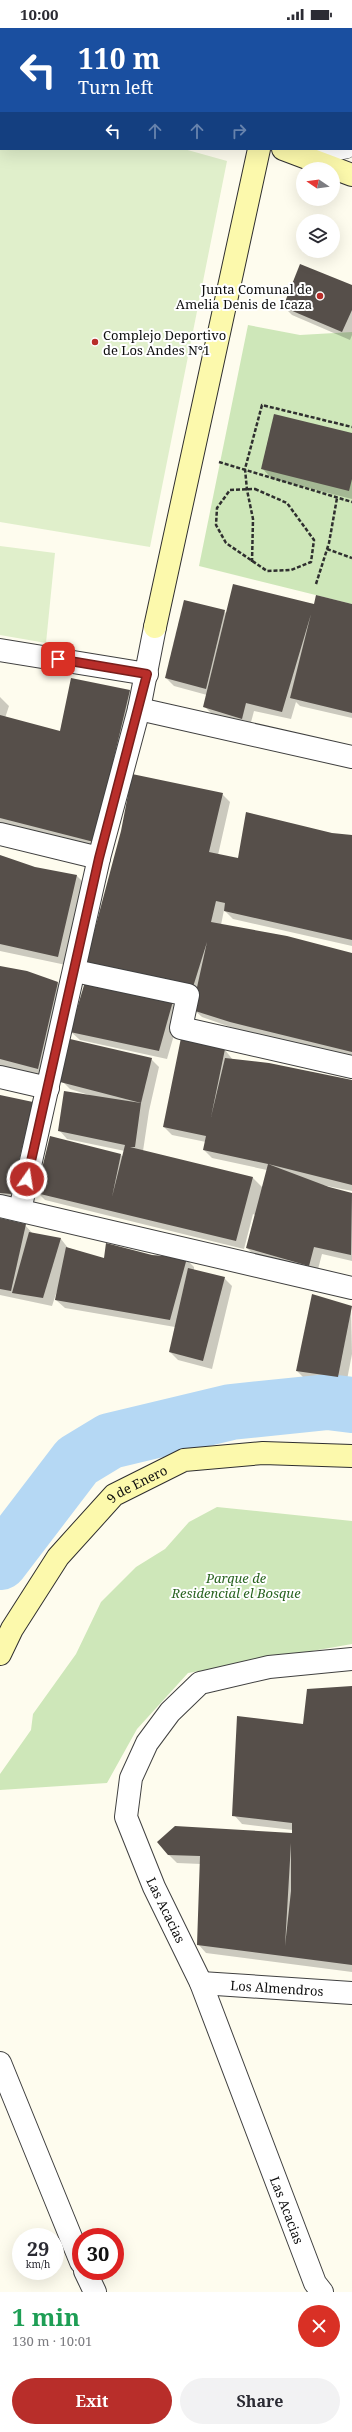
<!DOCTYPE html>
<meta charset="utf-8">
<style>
body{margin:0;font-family:"Noto Serif",serif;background:#f2f2f3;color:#2b2b33;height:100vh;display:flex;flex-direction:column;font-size:15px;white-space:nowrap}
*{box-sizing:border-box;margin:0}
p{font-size:13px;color:#7c7c81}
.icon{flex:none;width:22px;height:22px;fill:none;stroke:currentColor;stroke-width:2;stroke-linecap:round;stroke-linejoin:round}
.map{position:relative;height:2264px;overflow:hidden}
.panel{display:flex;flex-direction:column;background:#fff;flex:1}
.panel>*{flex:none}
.guide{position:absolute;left:0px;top:0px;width:352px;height:122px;box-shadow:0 4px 16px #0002;background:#1a4fa0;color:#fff;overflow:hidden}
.needle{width:26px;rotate:283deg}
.tools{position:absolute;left:296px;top:134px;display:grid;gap:8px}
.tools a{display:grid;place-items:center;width:44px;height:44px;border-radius:50%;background:#fff;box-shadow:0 4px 16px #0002;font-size:20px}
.speed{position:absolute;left:12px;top:2200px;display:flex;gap:8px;font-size:20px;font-weight:700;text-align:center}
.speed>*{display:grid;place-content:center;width:52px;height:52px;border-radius:50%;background:#fff;box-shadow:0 4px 16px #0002;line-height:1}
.speed small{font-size:10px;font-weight:400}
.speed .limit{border:6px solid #d22;background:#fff;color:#111}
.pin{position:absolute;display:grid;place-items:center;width:34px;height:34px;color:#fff;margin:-17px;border-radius:8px;box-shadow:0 2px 6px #0006}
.me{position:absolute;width:44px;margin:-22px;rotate:13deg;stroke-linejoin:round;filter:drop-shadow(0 0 3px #0008)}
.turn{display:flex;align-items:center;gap:14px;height:84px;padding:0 12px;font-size:18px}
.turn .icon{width:52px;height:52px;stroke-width:2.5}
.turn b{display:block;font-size:28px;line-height:34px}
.lanes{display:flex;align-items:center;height:38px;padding:0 12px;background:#0003;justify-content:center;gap:20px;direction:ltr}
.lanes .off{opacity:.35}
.round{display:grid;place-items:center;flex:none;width:42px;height:42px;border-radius:21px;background:#f2f2f3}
.summary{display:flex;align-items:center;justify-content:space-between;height:68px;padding:0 12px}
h1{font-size:24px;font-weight:700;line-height:30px;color:#1e9e55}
.action{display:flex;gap:8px;margin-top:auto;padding:8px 12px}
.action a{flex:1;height:46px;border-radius:24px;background:#b82e2a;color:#fff;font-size:16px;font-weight:700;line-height:46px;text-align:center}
.action a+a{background:#f2f2f3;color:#2b2b33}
.status{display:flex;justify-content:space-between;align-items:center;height:28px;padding:0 20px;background:#fff;direction:ltr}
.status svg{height:11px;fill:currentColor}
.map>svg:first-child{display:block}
.green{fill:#cee7b9}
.pitch{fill:#e0efcb}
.shadow{fill:#0003}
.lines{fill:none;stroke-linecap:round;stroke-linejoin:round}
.river{stroke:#b5d8f4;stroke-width:56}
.building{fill:#564f4a;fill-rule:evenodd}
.lane-casing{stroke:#404040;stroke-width:20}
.street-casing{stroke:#404040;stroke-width:24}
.secondary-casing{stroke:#2f2f2f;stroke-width:24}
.path{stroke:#2f2f2f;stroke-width:2.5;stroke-dasharray:4 2;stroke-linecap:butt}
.lane{stroke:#fff;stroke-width:19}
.street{stroke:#fff;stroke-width:22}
.secondary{stroke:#fcf9ac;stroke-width:22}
.route-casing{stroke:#781e1b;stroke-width:10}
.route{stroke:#b82e2a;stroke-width:7}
.poi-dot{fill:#b82e2a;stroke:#fff;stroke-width:1.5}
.labels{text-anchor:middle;stroke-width:4;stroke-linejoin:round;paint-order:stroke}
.poi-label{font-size:13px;fill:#0d0d0d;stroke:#fff;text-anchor:end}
.street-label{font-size:13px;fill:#0d0d0d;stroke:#fff}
.park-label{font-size:13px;font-style:italic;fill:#296320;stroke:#fff}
</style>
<div class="status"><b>10:00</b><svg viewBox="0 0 49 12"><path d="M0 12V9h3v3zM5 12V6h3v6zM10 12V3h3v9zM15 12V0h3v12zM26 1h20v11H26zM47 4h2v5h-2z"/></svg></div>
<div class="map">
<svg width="352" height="2264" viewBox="0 0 352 2264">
<rect width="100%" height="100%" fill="#fefcee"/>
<g class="green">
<path d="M248,297l52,10 52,-3v272l-153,-38z"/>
<path d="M217,1479l135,14v123l-164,29 -51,56 -30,54 -107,7v-16l31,-44 2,-16 43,-60 25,-52 35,-35 29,-18 24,-27z"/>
</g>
<g class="pitch">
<path d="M0,80l1,41h183l43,12 -77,386 -150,-25z"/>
<path d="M0,518l55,7 -9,90 -46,-8z"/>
</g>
<g class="shadow">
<path d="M223,0h129v103l-1,-102z"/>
<path d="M352,258v49l-2,5 -58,-25 -8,-8z"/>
<path d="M352,406v65l-80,-20 -10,-11z"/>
<path d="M315,577h37v113l-52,-12 -4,-4 -5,17 -37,-8 -4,15 -37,-11 -8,-8 2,-12 -33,-9 -8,-8 58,-67 3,3z"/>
<path d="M72,651l58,12 10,10 -36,151 -55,-16 -4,-3 -45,-9v-127l9,9 -4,12 55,14z"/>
<path d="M222,766l8,8 -12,53 21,4 93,-25 20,3v109l-119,-27 -9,-9 -3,15 131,29v103l-113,-27 -37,-13 -9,-8 -98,-35z"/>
<path d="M0,828l35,12 42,8 8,8 -19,81 -66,-14z"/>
<path d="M0,939l58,16 8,8 -20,86 -46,-11z"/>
<path d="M173,974l8,9 -14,48 -87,-19 -9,-8z"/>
<path d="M182,1011l43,11 8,10 119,21v110l-35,-7 35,10v67l-30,-7 -5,19 -62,-17 -8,-8 8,-33 -2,-1 -9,35 -199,-49 -8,-8 84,-37 2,2 2,-6 -58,-12 -8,-9 30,-35 -19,-6 -8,-8 89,-22 8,8 -10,44 -6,40 110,27 10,10 4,-18 -55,-12 -8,-8 2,-8 -34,-7 -8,-8z"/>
<path d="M0,1068l33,7 -14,99 -19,-3z"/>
<path d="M0,1191l25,6 8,9 28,5 7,9 36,11 47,-3 35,3 8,8v3l30,8 8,8 -20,83 -34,-9 -8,-8 5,-25 -110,-19 -9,-8 3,-15 -7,21 -52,-11z"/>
<path d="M351,1279l1,47 -6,31 -41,-6 -8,-8z"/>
<path d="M352,1659v285l-146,-19 -8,-9 3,-80 -24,-1 -8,-8 124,-21v-4l-51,-6 -8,-9 70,-90z"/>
</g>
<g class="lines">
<path class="river" d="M0,1534l77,-101 33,-20 121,-29 97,-10 24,3"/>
</g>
<g class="building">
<path d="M300,236l52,21v25l-10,22 -59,-25z"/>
<path d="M274,386l78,19v46l-3,12 -88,-22z"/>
<path d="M233,556l81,20 2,-9 36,9v109l-62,-15 21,-84 -29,98 -36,-9 -4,16 -39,-12z"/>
<path d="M184,572l41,10 -19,79 -41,-11z"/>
<path d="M71,650l59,12 -36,152 -94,-24v-103l60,16z"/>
<path d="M132,746l91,19 -14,59 29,6 8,-46 86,21 20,2v105l-128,-29 1,-8 -9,-2 -5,21 76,14 65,17v99l-122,-30 -38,-12 15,-68 -14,45 -108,-21 36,-135z"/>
<path d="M0,827l35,12 42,8 -19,82 -58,-13z"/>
<path d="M0,938l27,5 31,11 -20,87 -38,-10z"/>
<path d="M85,954l88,19 -14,50 -89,-19z"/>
<path d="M181,1010l44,11 -14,68 14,-59 44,5 83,17v105l-84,-21 61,23 23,6 -1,62 -37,-8 -5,19 -63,-18 22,-84 -65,-14 3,-14 -43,-9z"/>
<path d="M70,1011l82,19 -11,45 -81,-21z"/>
<path d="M64,1063l77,12 -6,44h-5l123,30 -17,64 -200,-48 14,-57 71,18 -9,43 13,-52 -67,-14z"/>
<path d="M0,1067l33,7 -22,92 -11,-1z"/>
<path d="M0,1190l26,6 -15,67 -11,-2z"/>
<path d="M29,1204l32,6 -18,60 -31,-5z"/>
<path d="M106,1215l46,12 35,3 -17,62 -115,-20 11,-53 38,11z"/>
<path d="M188,1240l37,9 -22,84 -34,-9z"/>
<path d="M312,1266l40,12 -14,71 -42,-6z"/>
<path d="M352,1658v279l-155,-20 3,-89 -32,-1 -11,-13 18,-16 117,7v-10l-60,-7 5,-100 66,8 4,-35zM291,1815v48l-6,55z"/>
</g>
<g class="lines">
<g class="lane-casing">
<path id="lane" d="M304,129l42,-8"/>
</g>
<g class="street-casing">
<g id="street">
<path d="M0,622l147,24"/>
<path d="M139,681l213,48"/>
<path d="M0,806l99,24"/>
<path d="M75,943l113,24 -7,33 171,39"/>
<path d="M0,1049l48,11"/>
<path d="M0,1178l352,82"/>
<path d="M20,1182l79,-352 40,-149 16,-82"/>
<path id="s1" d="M201,1955l151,10"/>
<path d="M0,2035l81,199"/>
<path d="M85,2243l10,21"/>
<path d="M322,2264l-7,-9 -114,-300 -47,-96 -28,-70 5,-39 16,-35 23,-31 30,-29 69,-16 83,-8"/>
</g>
</g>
<g class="secondary-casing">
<g id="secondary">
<path d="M0,37h1"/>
<path d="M283,121l69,26"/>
<path d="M155,599l104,-478"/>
<path id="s2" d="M0,1626l12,-25 46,-72 56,-62 70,-35 79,-7 89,3"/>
</g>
</g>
<g class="path">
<path d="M219,434l133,40"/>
<path d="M255,461l32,14 27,37 -3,22 -20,8 -24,1 -41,-28 -10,-18 1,-17 13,-18z"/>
<path d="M327,521l25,9"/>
<path d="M252,534l1,-43 -6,-29 -2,-21 17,-64 90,22"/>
<path d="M316,556l13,-41 8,-45"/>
</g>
<use href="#lane" class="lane"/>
<use href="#street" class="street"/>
<use href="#secondary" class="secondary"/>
</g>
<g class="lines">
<g class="route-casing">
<path id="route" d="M27,1151l72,-321 48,-184 -89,-15"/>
</g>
<use href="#route" class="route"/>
</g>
<g class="poi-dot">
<circle cx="320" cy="268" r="4"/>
<circle cx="95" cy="314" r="4"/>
</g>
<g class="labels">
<g class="poi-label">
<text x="312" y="266">Junta Comunal de<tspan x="312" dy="15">Amelia Denis de Icaza</tspan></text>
<text x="103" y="312" text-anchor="start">Complejo Deportivo<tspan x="103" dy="15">de Los Andes N°1</tspan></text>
</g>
<g class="street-label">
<text dy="5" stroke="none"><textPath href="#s2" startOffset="222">9 de Enero</textPath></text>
<text transform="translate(166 1882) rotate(64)" y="5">Las Acacias</text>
<text dy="5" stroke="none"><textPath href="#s1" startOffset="76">Los Almendros</textPath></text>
<text transform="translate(287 2182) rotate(69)" y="5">Las Acacias</text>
</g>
<g class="park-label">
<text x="236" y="1555">Parque de<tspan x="236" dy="15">Residencial el Bosque</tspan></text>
</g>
</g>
</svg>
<div class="tools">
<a><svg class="needle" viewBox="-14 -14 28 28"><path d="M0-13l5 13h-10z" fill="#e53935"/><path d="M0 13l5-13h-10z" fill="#7c7c81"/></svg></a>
<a><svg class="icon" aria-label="layers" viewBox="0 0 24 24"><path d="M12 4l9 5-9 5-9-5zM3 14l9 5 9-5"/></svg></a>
</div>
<div class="speed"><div>29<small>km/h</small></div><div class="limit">30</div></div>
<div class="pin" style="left:58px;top:631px;background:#d93025"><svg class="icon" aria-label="arrive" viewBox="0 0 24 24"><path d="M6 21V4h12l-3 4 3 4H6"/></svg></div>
<svg class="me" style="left:27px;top:1151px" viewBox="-20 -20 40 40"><circle r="17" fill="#b82e2a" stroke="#fff" stroke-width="3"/><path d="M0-11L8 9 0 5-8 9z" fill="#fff"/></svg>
<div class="guide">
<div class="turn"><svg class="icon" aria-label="left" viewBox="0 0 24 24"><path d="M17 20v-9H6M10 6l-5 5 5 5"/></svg><div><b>110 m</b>Turn left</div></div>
<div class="lanes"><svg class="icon" aria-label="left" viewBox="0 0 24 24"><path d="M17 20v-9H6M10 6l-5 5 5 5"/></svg><svg class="icon off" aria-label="ahead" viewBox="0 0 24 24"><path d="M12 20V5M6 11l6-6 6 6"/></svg><svg class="icon off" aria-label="ahead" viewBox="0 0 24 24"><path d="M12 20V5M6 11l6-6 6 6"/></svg><svg class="icon off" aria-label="right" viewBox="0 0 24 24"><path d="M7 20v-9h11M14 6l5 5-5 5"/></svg></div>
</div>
</div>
<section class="panel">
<div class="summary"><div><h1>1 min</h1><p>130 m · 10:01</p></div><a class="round" style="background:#d93025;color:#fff"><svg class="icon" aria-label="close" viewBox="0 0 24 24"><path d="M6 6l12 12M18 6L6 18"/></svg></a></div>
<div class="action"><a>Exit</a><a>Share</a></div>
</section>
